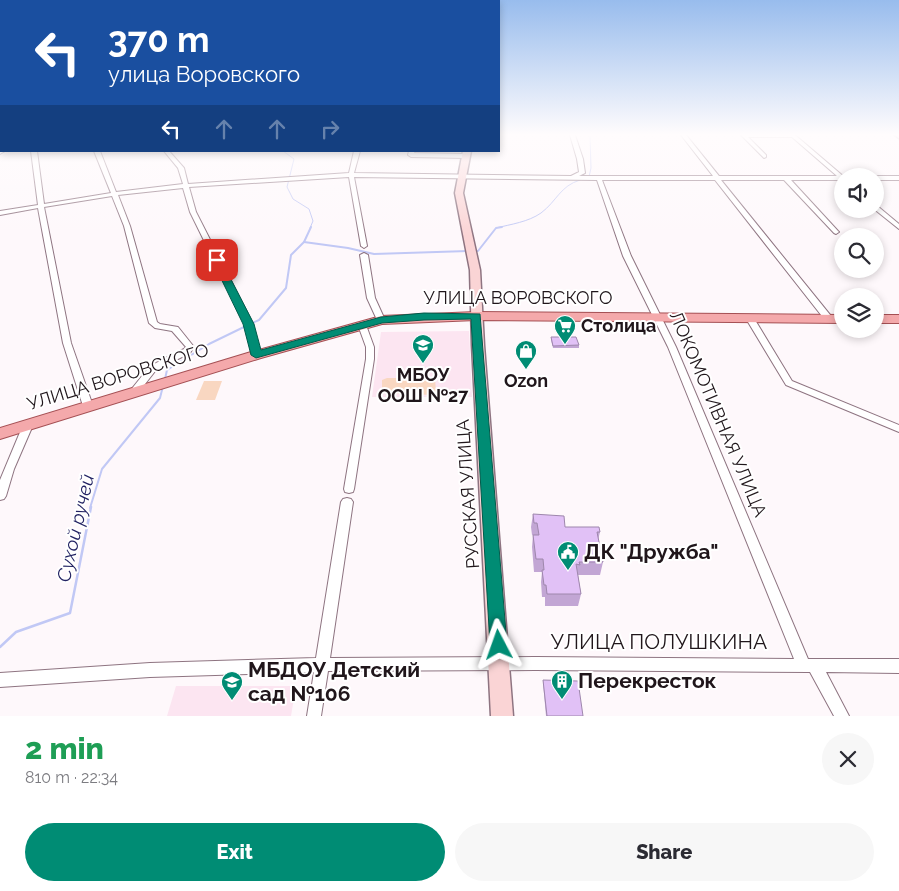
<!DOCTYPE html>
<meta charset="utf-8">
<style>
body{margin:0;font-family:Raleway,sans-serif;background:#f7f7f7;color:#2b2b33;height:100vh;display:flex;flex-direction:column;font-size:19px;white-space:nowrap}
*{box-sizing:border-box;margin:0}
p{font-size:16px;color:#7c7c81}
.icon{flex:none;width:28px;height:28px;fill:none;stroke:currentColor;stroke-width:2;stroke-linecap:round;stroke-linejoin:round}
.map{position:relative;height:716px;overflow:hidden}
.side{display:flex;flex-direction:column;background:#fff;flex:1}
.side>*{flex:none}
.banner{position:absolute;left:0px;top:0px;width:500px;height:152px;box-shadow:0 2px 8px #0003;background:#1a4fa0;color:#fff;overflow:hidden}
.controls{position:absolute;left:834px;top:168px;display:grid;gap:10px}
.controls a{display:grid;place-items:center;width:50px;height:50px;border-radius:50%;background:#fff;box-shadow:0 2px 8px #0003;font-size:25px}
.pin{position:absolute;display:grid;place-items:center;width:42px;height:42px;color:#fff;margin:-21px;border-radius:10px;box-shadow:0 2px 8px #0006}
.me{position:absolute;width:55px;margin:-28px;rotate:356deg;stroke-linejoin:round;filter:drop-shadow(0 0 4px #0008)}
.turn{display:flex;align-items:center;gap:18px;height:105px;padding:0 25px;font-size:22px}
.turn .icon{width:65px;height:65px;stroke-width:2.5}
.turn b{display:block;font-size:35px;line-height:42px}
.lanes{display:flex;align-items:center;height:48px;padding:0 25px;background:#0003;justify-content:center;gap:25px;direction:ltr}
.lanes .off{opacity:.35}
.round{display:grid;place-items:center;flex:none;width:52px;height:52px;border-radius:26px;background:#f7f7f7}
.head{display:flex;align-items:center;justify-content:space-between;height:85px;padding:0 25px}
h1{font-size:30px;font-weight:800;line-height:38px;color:#1e9e55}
.button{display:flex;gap:10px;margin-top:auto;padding:10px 25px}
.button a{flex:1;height:58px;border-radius:30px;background:#008c74;color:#fff;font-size:20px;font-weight:800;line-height:58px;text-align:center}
.button a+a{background:#f7f7f7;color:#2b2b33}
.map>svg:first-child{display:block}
.built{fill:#fce5f1}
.green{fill:#f9d7c1}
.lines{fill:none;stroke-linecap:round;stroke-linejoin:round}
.stream-far2{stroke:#c1c8f5;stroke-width:1}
.stream-far1{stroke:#c1c8f5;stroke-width:2}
.stream{stroke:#c1c8f5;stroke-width:2.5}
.street-casing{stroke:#8e7481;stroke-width:2}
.secondary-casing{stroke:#8e7481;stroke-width:3}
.primary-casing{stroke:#a55054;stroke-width:2}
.street{fill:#fff;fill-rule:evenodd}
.secondary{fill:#fad4d5;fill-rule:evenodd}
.primary{fill:#f4a9ab;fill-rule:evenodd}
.wall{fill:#c2a6d4}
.building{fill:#e1c1f6;stroke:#9e87ac}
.route{fill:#008c74;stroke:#005b4b}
.labels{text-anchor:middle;stroke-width:4;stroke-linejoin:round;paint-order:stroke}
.street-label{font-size:18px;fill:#20161b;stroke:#fff}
.poi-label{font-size:18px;font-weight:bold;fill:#20161b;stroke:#fff}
.water-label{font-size:19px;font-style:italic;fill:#232363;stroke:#fff}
.near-poi-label{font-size:21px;font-weight:bold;fill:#20161b;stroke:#fff;text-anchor:start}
.near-street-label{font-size:21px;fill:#20161b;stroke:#fff}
</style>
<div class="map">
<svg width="899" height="716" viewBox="0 0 899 716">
<rect width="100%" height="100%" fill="#fef8fb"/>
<g class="built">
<path d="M469,331l3,66h-100l9,-65z"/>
<path d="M176,686h120l-5,30h-124z"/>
</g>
<g class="green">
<path d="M387,378h48l1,14 -4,3 -50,-2v-13z"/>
<path d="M204,381h18l-7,19h-19z"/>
</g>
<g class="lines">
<g class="stream-far2">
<path d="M283,151l11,8 -7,28 6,12 16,10 4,12 -3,7"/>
<path d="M589,177l2,-9 -1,-33"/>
<path d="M496,228c16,-4 32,-6 45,-15 16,-12 19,-27 39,-33"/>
</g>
<g class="stream-far1">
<path d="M304,242l44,6 26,6 94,-3"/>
<path d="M475,251h3l18,-23 6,-1"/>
<path d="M250,324l9,-4 27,-32 5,-33 13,-13 7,-15"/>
<path d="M165,379l2,-9 42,-26 37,-18"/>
<path d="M90,508l12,-39 58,-71 3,-12"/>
</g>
<path class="stream" d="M0,647l16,-15 54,-19 21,-106"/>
<g class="street-casing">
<g id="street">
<path d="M570,135h5l8,24 2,14 -6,3h134l-32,-41h5l33,41h118l-45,-39h-44l18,18v2l-2,1 -23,-23h54l48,41 -1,4h-51l47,51 1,1 -3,2 -2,-1 -50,-53h-63l110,136 1,2 -4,2h-3l-110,-140h-113l29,76 45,91 132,312h91v14l-73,-1 23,44h-15l-24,-44 -275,-2 -207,1 -7,45h-14l7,-44 -164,5 -150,10v-14l150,-10 166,-5 25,-156 2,-3 4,-1 4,1 2,3 -23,156 205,-1 259,2 -126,-312 -45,-91 -26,-76 -243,-3 13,69 -3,2 -3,-2 -12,-69 -160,10 7,25 57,112 7,31 -4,3 -4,-3 -7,-31 -55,-112 -7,-24 -65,7 12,31 27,96 3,2 18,3 16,20 -4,6 -34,17 -18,23 -3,1 -5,-3 20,-25 34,-17 2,-2 -14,-16 -17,-3 -6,-5 -25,-97 -12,-30 -68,11 27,136 22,63 -5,3 -5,-3 -20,-63 -25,-135 -38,7v-4l38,-6 -7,-54h6l7,53 67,-11 -17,-42h6l16,41 67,-8 -5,-16 -14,-17h5l15,17 4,16 161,-11 5,-22h6l-6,22 217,3 8,-4 -2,-13z"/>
<path d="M0,150l5,1 -5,3z"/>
<path d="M409,151h6l-1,2 52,1 3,2 -3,2 -55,-1 -3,-2z"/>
<rect x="875" y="176" width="24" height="4"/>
<path d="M875,204l24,20v5l-25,-20z"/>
<path d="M364,253l4,2 7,43 10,22 -1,2h-6l-11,-24 -7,-43z"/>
<path d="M746,315h6l40,66 107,44v7l-113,-47 -41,-68z"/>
<path d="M359,323h6l1,2 8,22v12l-20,130 -1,3 -4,1 -4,-1 -1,-3 22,-130v-12l-8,-22z"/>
<path d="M28,422l3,1 2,2 -19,44 -8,27 -2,3 -4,1v-20l23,-55 2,-2z"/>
</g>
</g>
<g class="secondary-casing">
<g id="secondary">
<path d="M895,135h4v3z"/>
<path d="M463,151h8l-8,42 17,77 4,75 29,371h-22l-19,-371 -2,-75 -15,-77z"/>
</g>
</g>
<g class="primary-casing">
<g id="primary">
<path d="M476,312l366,3v8l-366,-3 -94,4 -121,34 -261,81v-11l251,-76 130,-36z"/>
<rect x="875" y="315" width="24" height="8"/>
</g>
</g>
<use href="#street" class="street"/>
<use href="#secondary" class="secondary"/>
<use href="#primary" class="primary"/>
</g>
<g class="wall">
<path d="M551,337l28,8v3h-26l-2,-8z"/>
<path d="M533,514l32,13 35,5 -2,8 5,22 -3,13h-22l3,19 -3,12h-33v-9h-3l-1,-15 1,-10h-8l-2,-25 1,-12h-1l-1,-8z"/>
<path d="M543,680l40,36h-37l-3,-33z"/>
</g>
<g class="building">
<path d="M551,337h25l3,8 -26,1z"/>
<path d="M533,514l31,2 1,11h34l1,5h-3l6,30h-24l1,3 -4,-1 5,30h-34l-1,-9h-2l-2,-15h2l-1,-11h-7l-3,-24h6l-2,-12h-3z"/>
<path d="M543,680l35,1 5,35h-36z"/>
</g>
<linearGradient id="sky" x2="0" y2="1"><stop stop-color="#98bced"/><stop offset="0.57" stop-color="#fffcfd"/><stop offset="1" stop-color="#fffcfd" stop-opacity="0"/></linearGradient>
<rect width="899" height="236" fill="url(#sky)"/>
<path class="route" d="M217,257l4,3 33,64 7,26 120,-33 43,-4 56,1 27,331 -2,6 -6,2 -7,-2 -2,-6 -19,-326 -47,1 -42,3 -126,35 -5,-3 -8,-31 -31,-64z"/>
<defs>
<g id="supermarket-pin" transform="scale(1.125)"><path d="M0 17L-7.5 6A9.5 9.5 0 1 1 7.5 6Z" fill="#008c74" stroke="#fff"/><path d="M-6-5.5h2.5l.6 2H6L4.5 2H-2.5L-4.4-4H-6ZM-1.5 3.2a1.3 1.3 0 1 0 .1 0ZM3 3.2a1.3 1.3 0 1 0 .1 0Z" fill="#fff"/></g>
<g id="school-pin" transform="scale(1.125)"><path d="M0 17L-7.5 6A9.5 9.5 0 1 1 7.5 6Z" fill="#008c74" stroke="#fff"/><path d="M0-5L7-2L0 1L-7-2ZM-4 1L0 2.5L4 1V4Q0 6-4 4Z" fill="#fff"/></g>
<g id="shop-pin" transform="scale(1.125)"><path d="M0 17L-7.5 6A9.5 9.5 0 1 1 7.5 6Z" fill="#008c74" stroke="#fff"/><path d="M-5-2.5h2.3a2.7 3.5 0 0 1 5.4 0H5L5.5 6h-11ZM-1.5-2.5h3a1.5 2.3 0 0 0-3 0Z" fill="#fff"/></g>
<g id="civic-pin" transform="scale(1.125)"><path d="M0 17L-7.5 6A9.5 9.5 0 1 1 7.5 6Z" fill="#008c74" stroke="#fff"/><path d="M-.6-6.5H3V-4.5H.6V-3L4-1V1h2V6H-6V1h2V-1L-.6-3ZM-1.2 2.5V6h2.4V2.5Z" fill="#fff"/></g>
<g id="building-pin" transform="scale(1.125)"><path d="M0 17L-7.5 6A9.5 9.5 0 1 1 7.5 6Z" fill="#008c74" stroke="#fff"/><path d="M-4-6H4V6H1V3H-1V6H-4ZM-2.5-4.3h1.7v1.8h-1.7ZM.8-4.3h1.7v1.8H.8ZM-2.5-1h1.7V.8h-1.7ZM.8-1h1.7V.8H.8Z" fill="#fff"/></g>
</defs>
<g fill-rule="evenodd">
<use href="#supermarket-pin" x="565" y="326"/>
<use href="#school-pin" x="423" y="345"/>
<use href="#shop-pin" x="526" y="351"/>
<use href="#civic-pin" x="568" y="552"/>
<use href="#building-pin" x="562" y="681"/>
<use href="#school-pin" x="232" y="682"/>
</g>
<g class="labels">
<g class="street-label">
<text x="518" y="304">УЛИЦА ВОРОВСКОГО</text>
<text transform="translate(118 377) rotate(-17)" y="6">УЛИЦА ВОРОВСКОГО</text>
<text transform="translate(718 414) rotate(67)" y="6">ЛОКОМОТИВНАЯ УЛИЦА</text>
<text transform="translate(468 494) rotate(-94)" y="6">РУССКАЯ УЛИЦА</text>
</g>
<g class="poi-label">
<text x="581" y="332" text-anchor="start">Столица</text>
<text x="423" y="381">МБОУ<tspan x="423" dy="21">ООШ №27</tspan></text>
<text x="526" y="387">Ozon</text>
</g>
<g class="water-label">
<text transform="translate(75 528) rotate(-77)" y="7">Сухой ручей</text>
</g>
<g class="near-poi-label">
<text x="584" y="559">ДК "Дружба"</text>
<text x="248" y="677">МБДОУ Детский<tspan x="248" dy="24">сад №106</tspan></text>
<text x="578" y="688">Перекресток</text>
</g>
<g class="near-street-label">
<text x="659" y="649">УЛИЦА ПОЛУШКИНА</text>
</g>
</g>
</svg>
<div class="controls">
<a><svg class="icon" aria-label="sound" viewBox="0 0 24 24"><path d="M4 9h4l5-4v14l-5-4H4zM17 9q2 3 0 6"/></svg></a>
<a><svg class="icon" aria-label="search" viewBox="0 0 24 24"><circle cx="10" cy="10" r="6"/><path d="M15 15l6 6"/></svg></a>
<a><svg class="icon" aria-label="layers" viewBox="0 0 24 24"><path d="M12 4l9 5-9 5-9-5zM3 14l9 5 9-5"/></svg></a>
</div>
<div class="pin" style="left:217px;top:260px;background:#d93025"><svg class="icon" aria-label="arrive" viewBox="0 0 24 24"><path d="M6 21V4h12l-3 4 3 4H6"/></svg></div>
<svg class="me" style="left:499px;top:645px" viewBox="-20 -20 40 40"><path d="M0-17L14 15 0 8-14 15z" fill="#008c74" stroke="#fff" stroke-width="4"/></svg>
<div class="banner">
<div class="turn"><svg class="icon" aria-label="left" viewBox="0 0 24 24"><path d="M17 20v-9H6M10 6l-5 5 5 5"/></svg><div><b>370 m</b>улица Воровского</div></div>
<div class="lanes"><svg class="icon" aria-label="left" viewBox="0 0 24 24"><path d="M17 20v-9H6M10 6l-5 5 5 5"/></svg><svg class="icon off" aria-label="ahead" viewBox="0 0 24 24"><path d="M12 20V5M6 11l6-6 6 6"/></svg><svg class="icon off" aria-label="ahead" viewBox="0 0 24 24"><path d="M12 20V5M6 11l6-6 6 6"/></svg><svg class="icon off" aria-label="right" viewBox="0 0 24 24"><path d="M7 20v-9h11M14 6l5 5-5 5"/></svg></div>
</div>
</div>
<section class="side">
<div class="head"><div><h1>2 min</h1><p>810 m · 22:34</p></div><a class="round"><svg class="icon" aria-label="close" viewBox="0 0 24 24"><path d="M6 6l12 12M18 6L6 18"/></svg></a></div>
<div class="button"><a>Exit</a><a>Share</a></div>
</section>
